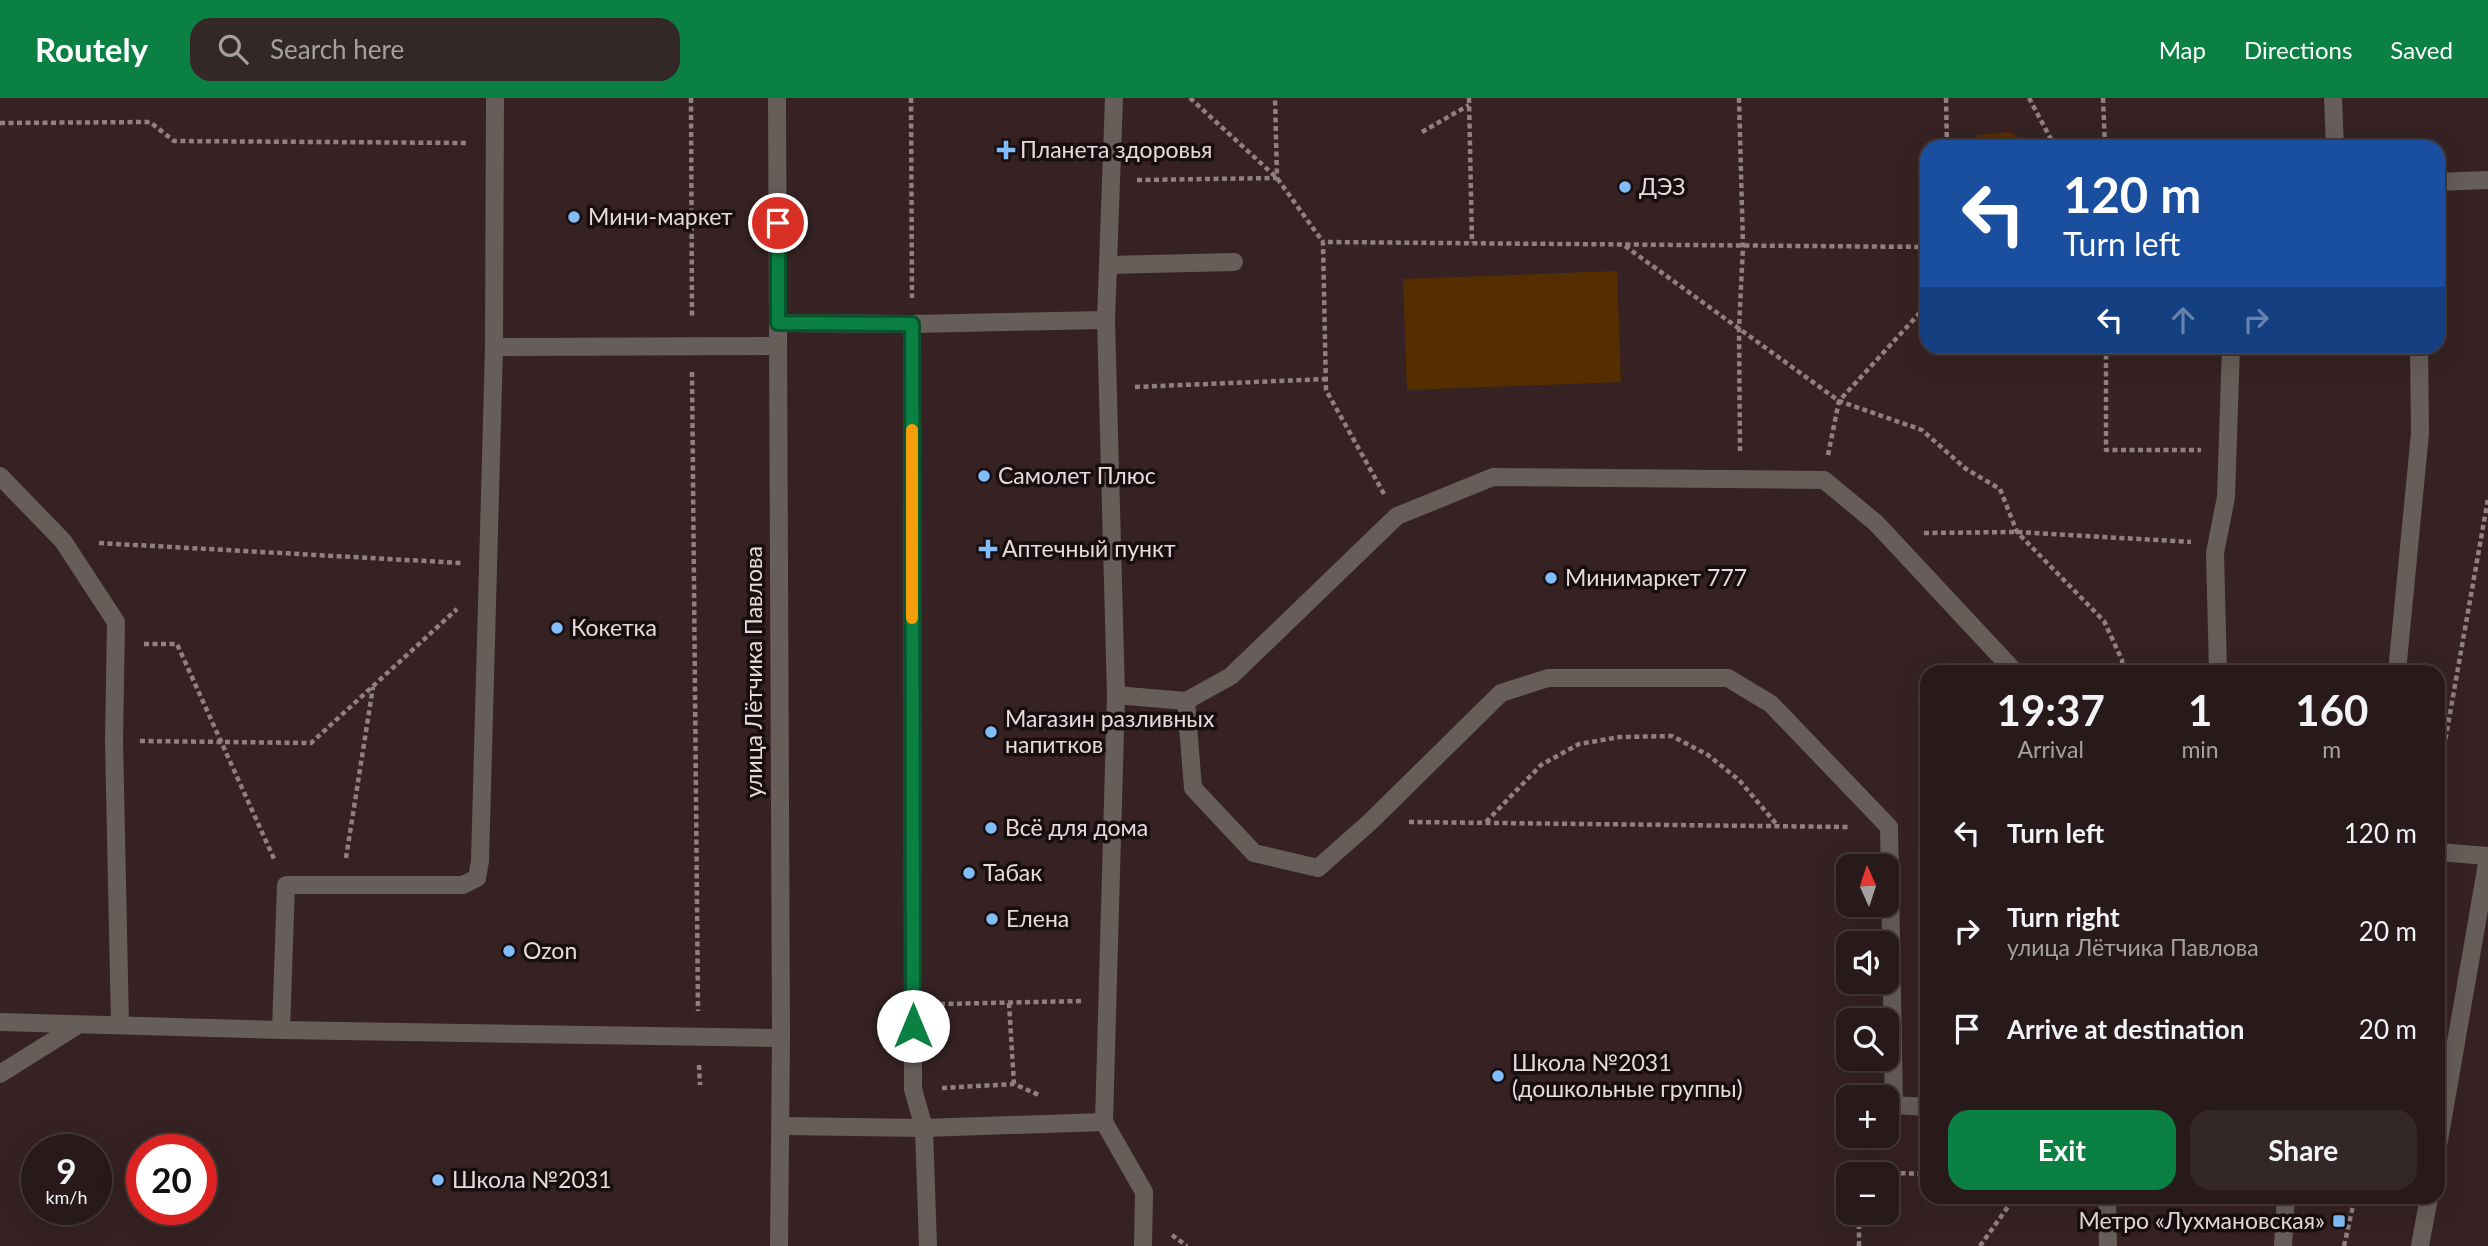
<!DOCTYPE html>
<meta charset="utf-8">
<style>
body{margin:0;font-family:Lato,sans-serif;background:#342727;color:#f1f3f6;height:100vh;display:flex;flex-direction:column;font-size:26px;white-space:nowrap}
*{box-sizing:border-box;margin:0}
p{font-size:23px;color:#a5a1a2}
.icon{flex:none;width:38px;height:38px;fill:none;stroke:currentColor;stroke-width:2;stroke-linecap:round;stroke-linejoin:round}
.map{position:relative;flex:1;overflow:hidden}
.sheet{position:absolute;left:1920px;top:567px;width:525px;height:539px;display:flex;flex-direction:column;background:#281a1a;border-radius:21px;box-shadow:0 7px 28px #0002,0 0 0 2px #443839}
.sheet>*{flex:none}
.top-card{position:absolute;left:1920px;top:42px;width:525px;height:214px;border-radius:21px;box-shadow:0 7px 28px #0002,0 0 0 2px #443839;background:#1a4fa0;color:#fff;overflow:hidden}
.needle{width:46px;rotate:357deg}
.buttons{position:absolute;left:1836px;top:756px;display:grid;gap:14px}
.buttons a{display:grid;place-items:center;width:63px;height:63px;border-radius:14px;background:#281a1a;box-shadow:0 7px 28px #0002,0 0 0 2px #443839;font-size:35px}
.speed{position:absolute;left:21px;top:1036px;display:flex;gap:14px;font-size:35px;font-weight:700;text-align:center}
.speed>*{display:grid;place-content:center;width:91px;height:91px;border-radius:50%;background:#281a1a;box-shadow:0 7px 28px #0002,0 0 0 2px #443839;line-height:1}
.speed small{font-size:18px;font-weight:400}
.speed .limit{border:10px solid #d22;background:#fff;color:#111}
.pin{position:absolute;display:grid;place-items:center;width:60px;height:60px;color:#fff;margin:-30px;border:4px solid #fff;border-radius:50%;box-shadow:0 2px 7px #0007}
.me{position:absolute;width:77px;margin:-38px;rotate:0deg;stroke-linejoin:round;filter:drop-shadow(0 0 5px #0008)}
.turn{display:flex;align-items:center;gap:24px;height:147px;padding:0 28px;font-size:32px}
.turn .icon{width:91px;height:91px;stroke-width:2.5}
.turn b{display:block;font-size:49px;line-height:60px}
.lanes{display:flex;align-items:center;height:66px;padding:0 28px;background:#0003;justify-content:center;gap:35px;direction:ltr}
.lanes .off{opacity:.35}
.eta{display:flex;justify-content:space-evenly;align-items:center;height:119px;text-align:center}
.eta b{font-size:42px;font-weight:700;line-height:49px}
.primary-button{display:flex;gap:14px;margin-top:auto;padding:14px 28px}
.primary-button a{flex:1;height:80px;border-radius:21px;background:#0b8043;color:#fff;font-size:28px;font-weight:700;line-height:80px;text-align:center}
.primary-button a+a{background:#342727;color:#f1f3f6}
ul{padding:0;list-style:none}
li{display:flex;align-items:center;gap:21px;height:98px;padding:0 28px}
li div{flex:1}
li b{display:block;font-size:26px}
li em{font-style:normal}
header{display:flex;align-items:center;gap:42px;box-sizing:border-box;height:98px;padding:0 35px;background:#0b8043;color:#fff}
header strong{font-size:33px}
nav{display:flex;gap:38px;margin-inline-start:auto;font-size:24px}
.search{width:490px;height:63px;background:#342727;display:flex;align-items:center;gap:18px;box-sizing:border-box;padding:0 24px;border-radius:21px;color:#a5a1a2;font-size:26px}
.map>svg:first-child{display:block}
.green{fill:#552e00}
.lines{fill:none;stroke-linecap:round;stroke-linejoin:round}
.path{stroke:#918081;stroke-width:4.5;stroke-dasharray:5 3.5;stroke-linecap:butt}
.service{stroke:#675d59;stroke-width:18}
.minor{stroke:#675d59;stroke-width:18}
.tertiary{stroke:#675d59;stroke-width:18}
.route-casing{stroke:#07532c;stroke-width:18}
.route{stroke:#0b8043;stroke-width:12}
.slow{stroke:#f59e0b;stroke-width:12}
.poi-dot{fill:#81bdfa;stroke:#180e0f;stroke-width:2.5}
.labels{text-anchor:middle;stroke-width:7;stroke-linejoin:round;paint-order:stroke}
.poi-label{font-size:23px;fill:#e8dada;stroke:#180e0f;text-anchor:start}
.street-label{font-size:23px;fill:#e8dada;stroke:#180e0f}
</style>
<header>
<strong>Routely</strong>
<div class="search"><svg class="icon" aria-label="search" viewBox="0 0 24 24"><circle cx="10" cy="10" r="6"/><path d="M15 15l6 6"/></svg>Search here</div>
<nav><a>Map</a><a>Directions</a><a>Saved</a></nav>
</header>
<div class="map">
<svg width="2488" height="1148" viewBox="0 0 2488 1148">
<rect width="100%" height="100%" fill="#362223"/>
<g class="green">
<path d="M2010,34l22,15h-58l3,-12z"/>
<path d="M1617,173l4,111 -214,8 -4,-111z"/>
</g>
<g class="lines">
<g class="path">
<path d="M691,0l1,220"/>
<path d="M911,0l1,200"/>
<path d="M1190,0l87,80 46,64"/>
<path d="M1469,0l3,145"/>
<path d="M1739,0l4,148 -4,82 1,123"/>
<path d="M1946,0l1,49"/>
<path d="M2029,0l24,45 5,4"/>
<path d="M2103,0l2,49"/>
<path d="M0,25l150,-1 24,19 294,2"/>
<path d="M1422,34l47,-27"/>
<path d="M1137,82l140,-2 -2,-80"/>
<path d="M1625,148l214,155 83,29 44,39 34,20 17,43 87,89 18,39 1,12"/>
<path d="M2106,248v104h95"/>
<path d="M692,274l6,639"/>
<path d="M1135,289l191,-8"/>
<path d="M1828,357l11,-54 88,-96"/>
<path d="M1384,396l-58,-104 -3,-148 604,5"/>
<path d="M1924,435l93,-1 174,10"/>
<path d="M99,445l362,20"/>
<path d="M144,546h33l98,217"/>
<path d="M140,643l171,2 146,-134"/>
<path d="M2438,683l50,-282"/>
<path d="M1409,724l440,5"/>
<path d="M1486,724l55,-57 38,-21 41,-7 52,-1 36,19 31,25 39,46"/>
<path d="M346,760l27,-171"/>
<path d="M1009,905l5,81"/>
<path d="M940,906l142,-3"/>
<path d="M699,967l1,20"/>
<path d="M942,990l72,-4 25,11"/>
<path d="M1860,1076v-2l67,2"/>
<path d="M1172,1137l15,11"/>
<path d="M1859,1148v-33"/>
<path d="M1980,1148l35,-49"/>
<path d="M2344,1148l11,-49"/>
</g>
<g class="service">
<path d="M495,0l-1,249 284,-1"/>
<path d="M2333,0l2,49"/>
<path d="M2438,84l50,-2"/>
<path d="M1108,167l126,-3"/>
<path d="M1106,222l10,375 -12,427 40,70 -1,54"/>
<path d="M778,225l134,1 194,-4 8,-222"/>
<path d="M912,226l1,765 11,39 4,118"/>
<path d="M0,378l63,65 53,81 -2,119 6,283"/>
<path d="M2218,574l-3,-119 11,-56 5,-151"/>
<path d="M2397,574l23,-239 -1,-87"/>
<path d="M1116,597l70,6"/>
<path d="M2438,754l50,4"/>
<path d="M0,924l281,8 500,8"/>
<path d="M281,932l5,-145h177l14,-7 3,-17 14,-514"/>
<path d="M0,976l78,-49"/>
<path d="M1927,1009l-33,-2 -5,-278 -118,-123 -43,-26h-180l-47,15 -131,129 -52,46 -64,-15 -61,-65 -7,-87 45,-25 166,-160 96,-39 331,3 52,43 139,149"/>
<path d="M781,1028l143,2 180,-6"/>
<path d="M2107,1099l1,49"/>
<path d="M2283,1148l3,-49"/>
</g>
<path class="minor" d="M777,0l4,940 -2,208"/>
<g class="tertiary">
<path d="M2438,1048l50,-288"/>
<path d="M2420,1148l9,-49"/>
</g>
</g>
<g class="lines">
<g class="route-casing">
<path id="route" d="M778,125v100l134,1 1,702"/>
</g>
<use href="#route" class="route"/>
<path class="slow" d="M912,332v188"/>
</g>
<g class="poi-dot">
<path d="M1002.5 41.5h7v7h7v7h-7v7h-7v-7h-7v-7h7z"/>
<circle cx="1625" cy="89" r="7"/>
<circle cx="574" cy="119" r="7"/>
<circle cx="984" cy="378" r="7"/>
<path d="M984.5 440.5h7v7h7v7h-7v7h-7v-7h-7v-7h7z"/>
<circle cx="1551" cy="480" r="7"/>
<circle cx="557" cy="530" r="7"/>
<circle cx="991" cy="634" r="7"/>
<circle cx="991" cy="730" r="7"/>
<circle cx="969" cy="775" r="7"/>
<circle cx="992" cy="821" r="7"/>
<circle cx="509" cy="853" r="7"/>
<circle cx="1498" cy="978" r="7"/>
<circle cx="438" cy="1082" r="7"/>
<rect x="2332" y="1116" width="14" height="14" rx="3.5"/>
</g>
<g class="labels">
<g class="poi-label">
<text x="1020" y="60">Планета здоровья</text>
<text x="1639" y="97">ДЭЗ</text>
<text x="588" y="127">Мини-маркет</text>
<text x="998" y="386">Самолет Плюс</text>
<text x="1002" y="459">Аптечный пункт</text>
<text x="1565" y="488">Минимаркет 777</text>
<text x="571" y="538">Кокетка</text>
<text x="1005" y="629">Магазин разливных<tspan x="1005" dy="26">напитков</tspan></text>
<text x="1005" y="738">Всё для дома</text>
<text x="983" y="783">Табак</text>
<text x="1006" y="829">Елена</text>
<text x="523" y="861">Ozon</text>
<text x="1512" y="973">Школа №2031<tspan x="1512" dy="26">(дошкольные группы)</tspan></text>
<text x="452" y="1090">Школа №2031</text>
<text x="2325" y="1131" text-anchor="end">Метро «Лухмановская»</text>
</g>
<g class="street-label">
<text transform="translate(754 574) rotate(-90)" y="8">улица Лётчика Павлова</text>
</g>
</g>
</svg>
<div class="buttons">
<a><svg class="needle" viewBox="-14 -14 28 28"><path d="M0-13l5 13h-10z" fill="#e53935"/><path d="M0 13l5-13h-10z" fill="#a5a1a2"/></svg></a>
<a><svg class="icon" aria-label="sound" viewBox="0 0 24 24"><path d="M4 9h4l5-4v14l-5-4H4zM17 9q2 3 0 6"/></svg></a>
<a><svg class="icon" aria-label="search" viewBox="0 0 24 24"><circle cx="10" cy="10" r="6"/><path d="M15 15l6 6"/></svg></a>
<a>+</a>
<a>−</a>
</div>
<div class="speed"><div>9<small>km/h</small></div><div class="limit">20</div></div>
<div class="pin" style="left:778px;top:125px;background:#d93025"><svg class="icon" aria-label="arrive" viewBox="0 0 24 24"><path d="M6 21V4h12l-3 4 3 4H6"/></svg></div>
<svg class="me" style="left:913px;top:928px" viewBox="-20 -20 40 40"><circle r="19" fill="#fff"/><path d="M0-13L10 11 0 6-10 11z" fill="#0b8043"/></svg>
<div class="top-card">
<div class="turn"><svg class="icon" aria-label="left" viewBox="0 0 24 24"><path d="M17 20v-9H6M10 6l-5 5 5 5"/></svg><div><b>120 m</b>Turn left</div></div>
<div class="lanes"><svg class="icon" aria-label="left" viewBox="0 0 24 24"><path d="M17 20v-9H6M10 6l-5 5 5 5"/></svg><svg class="icon off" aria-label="ahead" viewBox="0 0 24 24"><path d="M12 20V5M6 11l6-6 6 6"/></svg><svg class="icon off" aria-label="right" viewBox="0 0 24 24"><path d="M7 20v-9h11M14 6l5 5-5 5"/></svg></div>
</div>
<section class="sheet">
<div class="eta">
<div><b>19:37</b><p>Arrival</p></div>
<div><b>1</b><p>min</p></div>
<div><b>160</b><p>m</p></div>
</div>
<ul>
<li><svg class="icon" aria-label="left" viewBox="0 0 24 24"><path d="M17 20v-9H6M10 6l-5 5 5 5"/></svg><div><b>Turn left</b></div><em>120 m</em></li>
<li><svg class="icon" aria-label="right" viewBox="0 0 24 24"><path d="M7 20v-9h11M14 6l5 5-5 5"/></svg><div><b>Turn right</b><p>улица Лётчика Павлова</p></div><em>20 m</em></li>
<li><svg class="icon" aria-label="arrive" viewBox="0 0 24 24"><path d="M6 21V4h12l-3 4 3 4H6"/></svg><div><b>Arrive at destination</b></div><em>20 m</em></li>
</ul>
<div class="primary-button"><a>Exit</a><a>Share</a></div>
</section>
</div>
